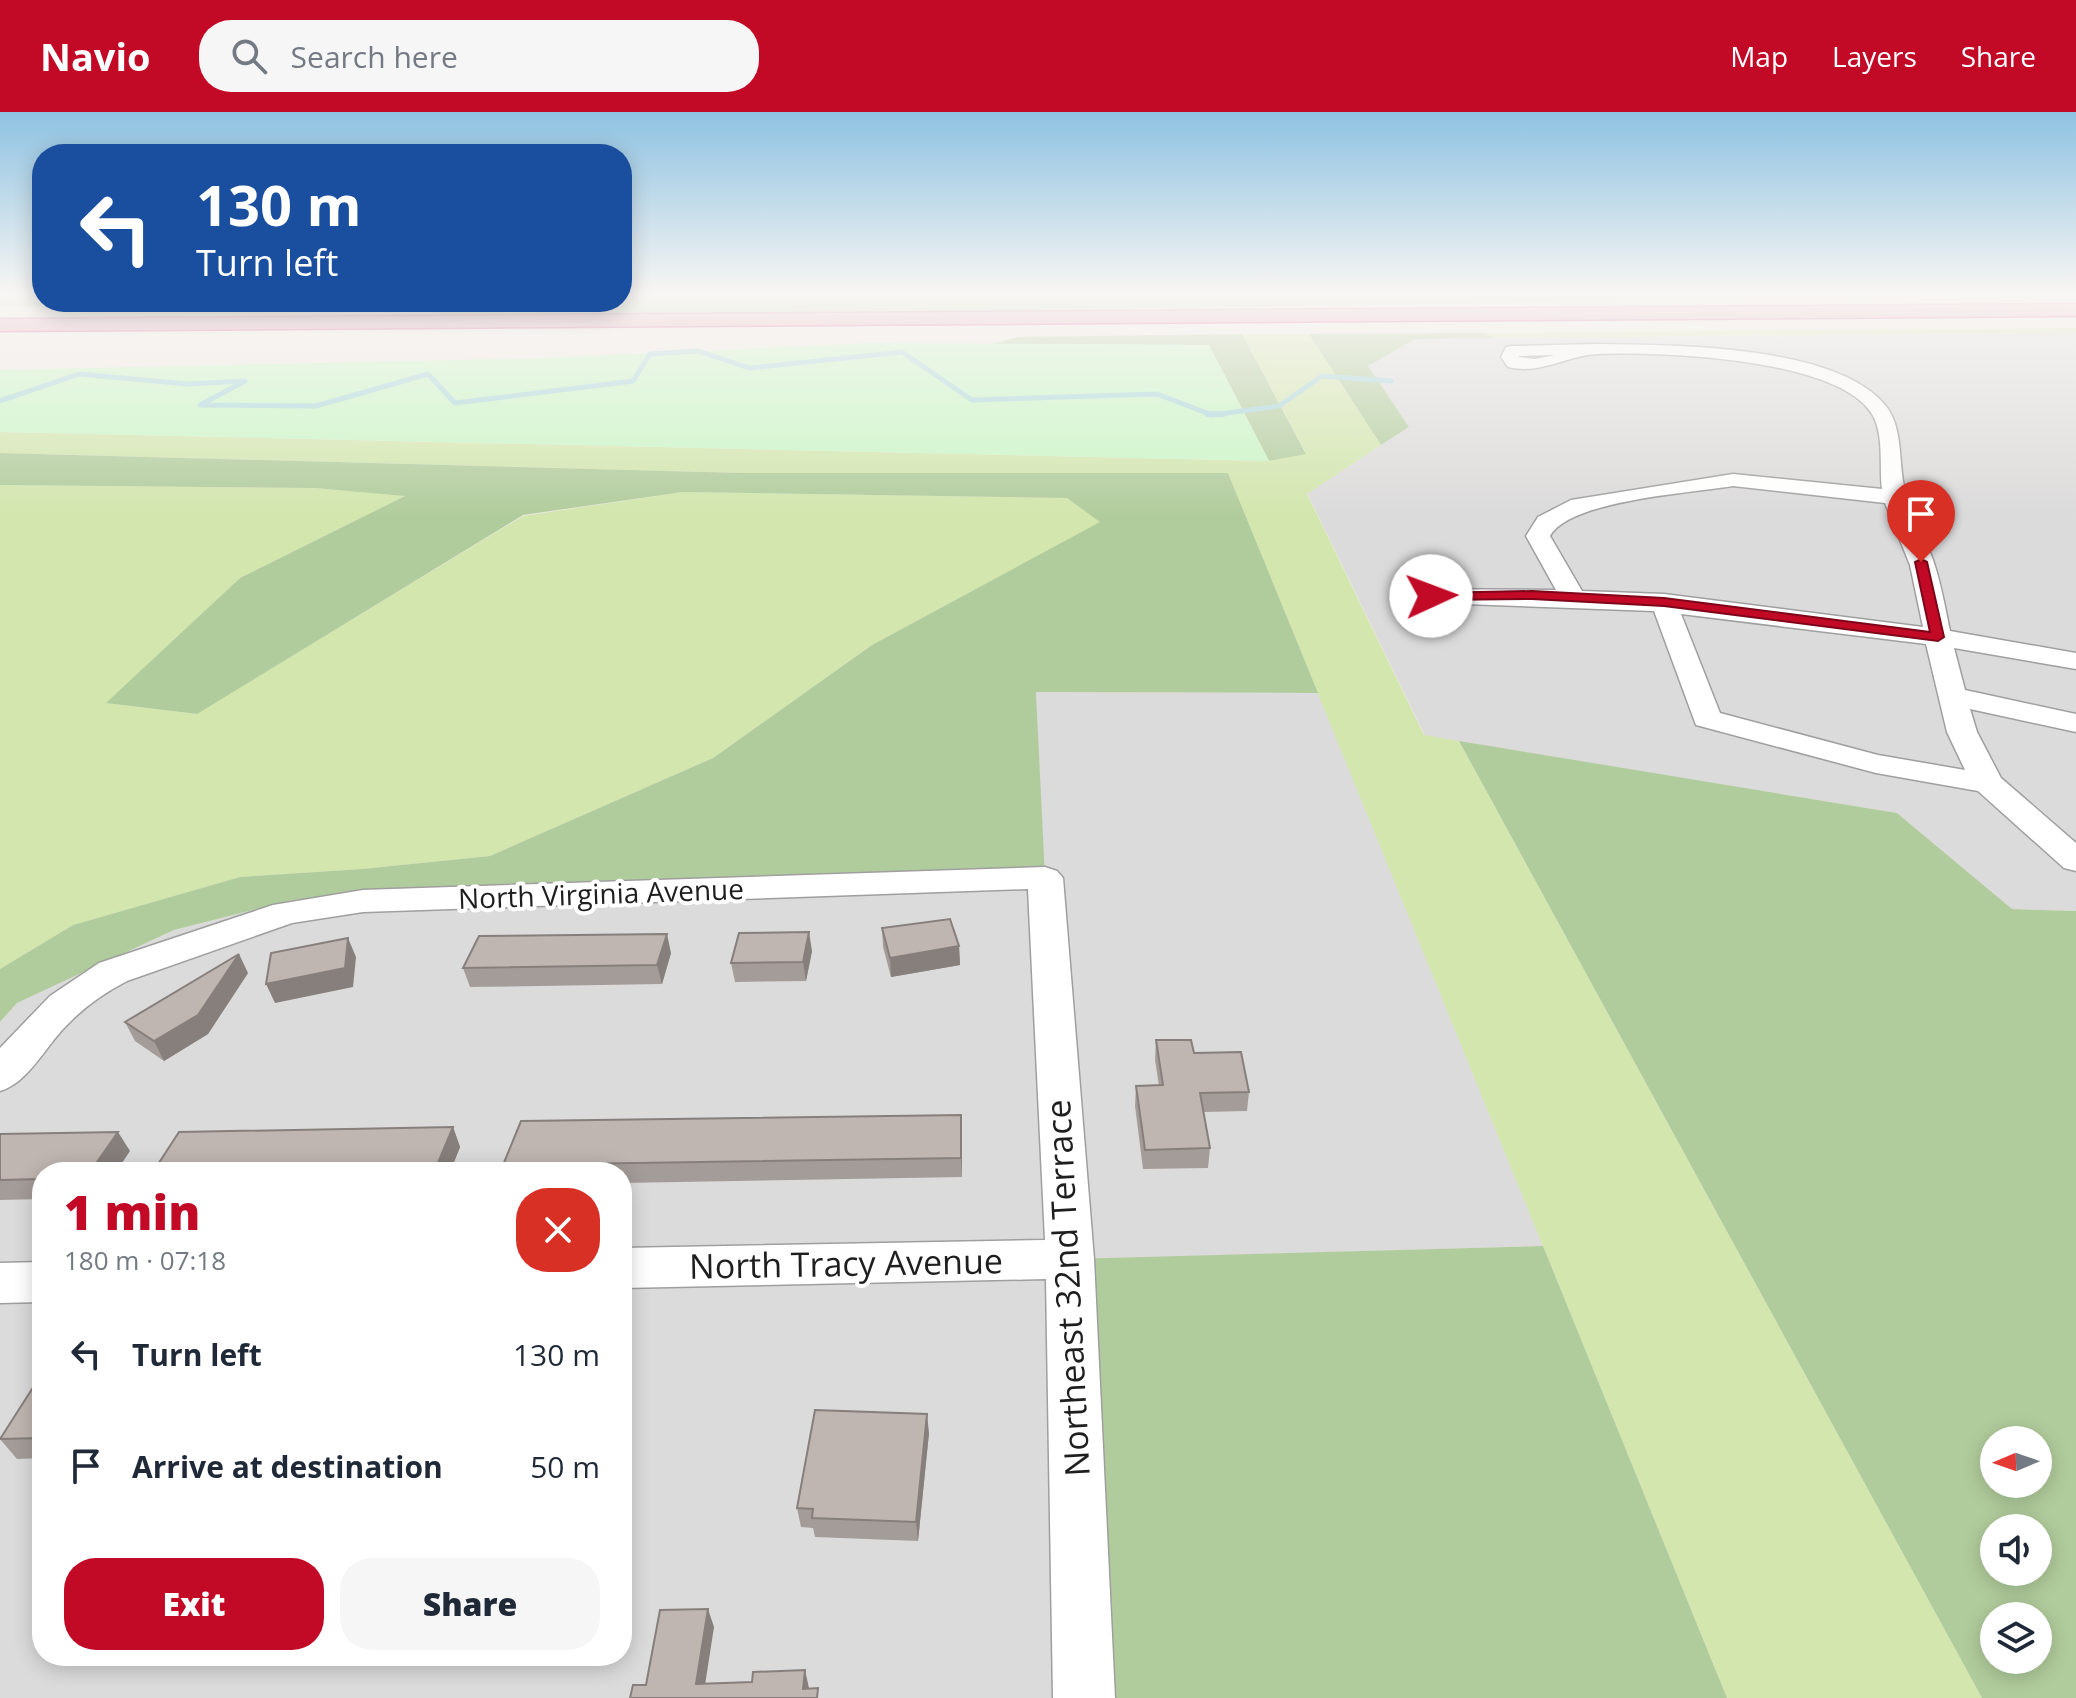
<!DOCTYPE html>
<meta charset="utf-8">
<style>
body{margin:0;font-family:"Open Sans",sans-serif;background:#f6f6f7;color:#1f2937;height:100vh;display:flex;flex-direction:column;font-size:30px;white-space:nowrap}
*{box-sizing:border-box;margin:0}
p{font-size:26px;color:#747a83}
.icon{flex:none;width:44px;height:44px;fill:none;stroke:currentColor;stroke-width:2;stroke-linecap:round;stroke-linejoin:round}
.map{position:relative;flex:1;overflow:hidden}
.drawer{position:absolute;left:32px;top:1050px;width:600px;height:504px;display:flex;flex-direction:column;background:#fff;border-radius:32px;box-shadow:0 4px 20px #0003}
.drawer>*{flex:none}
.top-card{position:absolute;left:32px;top:32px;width:600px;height:168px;border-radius:32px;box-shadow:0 4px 20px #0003;background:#1a4fa0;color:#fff;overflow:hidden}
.needle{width:52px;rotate:268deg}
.buttons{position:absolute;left:1980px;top:1314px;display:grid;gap:16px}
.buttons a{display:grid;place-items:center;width:72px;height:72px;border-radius:50%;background:#fff;box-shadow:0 4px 20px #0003;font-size:40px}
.pin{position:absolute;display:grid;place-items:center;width:68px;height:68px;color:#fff;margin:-82px -34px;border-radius:50% 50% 50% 0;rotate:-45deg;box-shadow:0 0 8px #0007}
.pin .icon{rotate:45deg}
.me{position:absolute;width:88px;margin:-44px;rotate:88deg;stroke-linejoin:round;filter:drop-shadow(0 0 6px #0008)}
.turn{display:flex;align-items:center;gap:28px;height:168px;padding:0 32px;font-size:36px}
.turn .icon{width:104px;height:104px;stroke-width:2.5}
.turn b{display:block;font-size:56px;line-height:68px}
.round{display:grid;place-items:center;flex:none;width:84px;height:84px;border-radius:32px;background:#f6f6f7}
.overview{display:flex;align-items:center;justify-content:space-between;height:136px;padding:0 32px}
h1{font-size:48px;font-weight:800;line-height:60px;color:#c20a27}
.action{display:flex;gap:16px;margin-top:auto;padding:16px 32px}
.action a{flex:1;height:92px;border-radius:32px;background:#c20a27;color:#fff;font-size:32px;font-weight:800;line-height:92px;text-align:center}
.action a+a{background:#f6f6f7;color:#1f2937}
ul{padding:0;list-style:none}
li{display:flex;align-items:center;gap:24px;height:112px;padding:0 32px}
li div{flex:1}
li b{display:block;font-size:30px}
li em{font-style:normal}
header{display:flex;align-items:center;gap:48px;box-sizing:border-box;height:112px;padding:0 40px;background:#c20a27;color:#fff}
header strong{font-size:38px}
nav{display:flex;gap:44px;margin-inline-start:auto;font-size:28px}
.search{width:560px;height:72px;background:#f6f6f7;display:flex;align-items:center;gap:20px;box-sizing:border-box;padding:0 28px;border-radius:32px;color:#747a83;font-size:30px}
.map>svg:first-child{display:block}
.residential{fill:#dcdbdb;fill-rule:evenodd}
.grass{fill:#d2e6ad}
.forest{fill:#b1cc9c;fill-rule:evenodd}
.park{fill:#c8f6c4}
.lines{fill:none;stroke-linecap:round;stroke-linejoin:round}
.stream-far1{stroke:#a7d6da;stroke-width:5}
.stream{stroke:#a7d6da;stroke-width:6}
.minor-casing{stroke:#9f9f9f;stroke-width:3}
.motorway-casing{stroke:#d12d7f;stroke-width:3}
.minor{fill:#fff;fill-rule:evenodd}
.motorway{fill:#e290ac;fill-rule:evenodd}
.wall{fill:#a49c98}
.shaded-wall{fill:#867f7c}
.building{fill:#bfb5b1;stroke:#867f7c;stroke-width:2}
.route{fill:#c20a27;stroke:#7e0619;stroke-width:2}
.labels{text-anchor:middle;stroke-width:8;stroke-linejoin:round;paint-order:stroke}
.street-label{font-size:28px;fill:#1e1e1e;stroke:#fff}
.near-street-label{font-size:34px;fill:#1e1e1e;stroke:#fff}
</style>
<header>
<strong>Navio</strong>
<div class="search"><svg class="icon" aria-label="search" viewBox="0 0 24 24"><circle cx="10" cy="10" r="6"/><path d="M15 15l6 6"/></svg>Search here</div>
<nav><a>Map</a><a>Layers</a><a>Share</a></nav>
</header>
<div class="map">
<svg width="2076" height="1586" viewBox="0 0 2076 1586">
<rect width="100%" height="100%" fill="#efeae5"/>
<g class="residential">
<path d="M2076,220v579l-64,-2 -115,-96 -472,-77 -118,-243 102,-66 -42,-61 48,-27z"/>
<path d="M1036,580l282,1 225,553 -472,14 13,438h-1084v-676l17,-19 157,-73 119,-30 751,-22zM42,1060h580v484h-580z"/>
</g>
<g class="grass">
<path d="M2076,216v4l-583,6 -9,-5z"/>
<path d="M1242,222h67l72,111 -74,49 117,241 35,6 523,957h-255l-499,-1225h-485l-743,-20v-21l1269,29 37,-8z"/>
<path d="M0,373l315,3 92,7 -167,83 -133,125 89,11 327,-198 160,-24 384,6 34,24 -229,123 -159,113 -223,98 -128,13 -122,8 -167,48 -73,44z"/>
</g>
<g class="forest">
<path d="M0,182h42v8h580v-8h1454l-1599,24 -124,-15 -261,7 -92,-5z"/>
<path d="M1484,221l9,5 -78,1 -47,27 41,61 -28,18 -72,-111z"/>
<path d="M1242,222l64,120 -37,7 -60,-116 -218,-1 27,-7z"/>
<path d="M0,341l743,20h485l90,220 -282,-1 9,186 -752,22 -119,30 -157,73 -17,19v-53l73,-44 167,-48 122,-8 128,-13 223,-98 159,-113 228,-123 -33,-24 -384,-6 -160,23 -326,199 -91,-11 134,-125 165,-82 -90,-8 -315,-3z"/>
<path d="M1459,629l438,72 115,96 64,2v787h-94zM1994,1328h44v44h-44zM2038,1416v44h-44v-44zM2038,1504v44h-44v-44z"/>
<path d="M1543,1134l184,452h-643l-14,-439z"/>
</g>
<path class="park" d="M871,231l338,2 60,116 -1269,-29v-62l542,-12z"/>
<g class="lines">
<g class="stream-far1">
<path d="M1851,187l45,-5"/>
<path d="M0,289l79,-27 108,10 58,-3 -45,24 116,1 112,-32 27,29 178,-22 17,-27 48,-3 51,17 153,-16 70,48 185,-6 55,21 67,-9 43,-30 69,5"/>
</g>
<path class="stream" d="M1208,302h15"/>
<g class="minor-casing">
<g id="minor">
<path d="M1594,232c75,1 241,0 291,61 17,20 14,51 18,76 4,29 20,52 30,79 8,23 12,47 17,71l126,22v16l-122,-21 11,42 111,24v18l-106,-23 7,23 24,46 75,65v28l-12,-3 -86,-77 -102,-18 -180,-48 -42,-114 -244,-9 -4,-5 13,-8 137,1 -30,-54 12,-19 33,-17 162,-26 149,15c-3,-23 3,-58 -12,-78 -39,-53 -211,-60 -273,-57 -32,2 -56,21 -89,13l-7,-10 5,-10 6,-1zM1555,243l-20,4 -16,-2v-1zM1733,374l152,17 25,62 13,62 -259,-33 -82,-3 -32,-55c20,-36 142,-43 183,-50zM1681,502l245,30 21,88 18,38 -87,-15 -158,-42z"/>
<path d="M1045,755l12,4 6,7 31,381 21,439h-62l-7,-419 -424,9v-40l423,-8 -17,-351 -665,23 -71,11 -165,58c-23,12 -43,26 -61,45 -21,21 -38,57 -66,65v-43l50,-52 49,-33 174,-58 90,-15z"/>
<path d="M42,1150v40l-42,1v-40z"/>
</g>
</g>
<g class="motorway-casing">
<path id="motorway" d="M2076,192v12l-2076,15v-12z"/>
</g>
<use href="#minor" class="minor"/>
<use href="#motorway" class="motorway"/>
</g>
<g class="wall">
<path d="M882,816l77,18 1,19 -69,12 -8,-30z"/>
<path d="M812,839l-6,30 -71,1 -4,-19z"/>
<path d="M671,841l-9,31 -192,3 -7,-19z"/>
<path d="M248,861l-40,61 -44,27 -29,-20 -10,-19z"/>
<path d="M1156,928l38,13 55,39 -2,19 -43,1 6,36 -2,20 -65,1 -8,-63 1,-20h23l-4,-26z"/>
<path d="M453,1015l7,20 -10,25h-297z"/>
<path d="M0,1022l130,17 -88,21v27l-42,1z"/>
<path d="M962,1022v43l-340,6v-11h-117l-2,-7z"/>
<path d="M42,1263v83l-25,1 -17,-20z"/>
<path d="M929,1321l-11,108 -103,-4 -2,-9 -12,-1 -4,-19z"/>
</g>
<g class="shaded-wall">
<path d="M809,820l3,19 -6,30 -3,-19z"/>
<path d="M667,822l4,19 -9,31 -5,-19z"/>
<path d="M348,826l8,19 -3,30 -78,16 -9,-19z"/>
<path d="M959,834l1,19 -69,12 -1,-19z"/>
<path d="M239,842l9,19 -40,61 -44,27 -10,-20z"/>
<path d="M961,1003l1,19v43l-1,-19z"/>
<path d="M453,1015l7,20 -10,25h-15v-2z"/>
<path d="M118,1020l12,19 -14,21h-26z"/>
<path d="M927,1302l2,19 -11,108 -2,-19z"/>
<path d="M708,1497l6,18 -11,71 -7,-14z"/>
<path d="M805,1558l4,18 -1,10 -5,-9z"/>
</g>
<g class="building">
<path d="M950,807l9,27 -69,12 -8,-30z"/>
<path d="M809,820l-6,30 -72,1 8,-30z"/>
<path d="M667,822l-10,31 -194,3 16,-32z"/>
<path d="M348,826l-3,30 -79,16 5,-31z"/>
<path d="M239,842l-41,61 -44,26 -29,-19z"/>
<path d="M1156,928h35l3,13 47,-1 8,40 -49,1 10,55 -65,2 -9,-64 27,-1z"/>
<path d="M961,1003v43l-458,7 18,-44z"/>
<path d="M453,1015l-18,43 -82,2h-200l26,-40z"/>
<path d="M118,1020l-28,40h-48v7l-42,1v-46z"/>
<path d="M41,1263h1v63l-42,1z"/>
<path d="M815,1298l112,4 -11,108 -104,-4 1,-9 -16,-1z"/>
<path d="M708,1497l-12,75 56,-2 1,-10 52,-2 -2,19 15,-1 -1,10h-187l3,-13h13l14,-75z"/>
</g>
<linearGradient id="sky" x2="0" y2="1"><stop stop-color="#8ec2e2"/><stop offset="0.45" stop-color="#f8f6f3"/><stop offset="1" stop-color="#f8f6f3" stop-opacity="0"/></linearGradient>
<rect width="2076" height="404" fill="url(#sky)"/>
<path class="route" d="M1921,447l6,3 17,75 -6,4 -274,-35 -132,-7 -101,1 -7,-4 7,-3 101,-2 132,7 266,34 -15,-70z"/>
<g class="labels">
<g class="street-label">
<text transform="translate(601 782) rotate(-2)" y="10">North Virginia Avenue</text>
</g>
<g class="near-street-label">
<text transform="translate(846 1152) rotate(-1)" y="12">North Tracy Avenue</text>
<text transform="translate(1068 1176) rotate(-93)" y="12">Northeast 32nd Terrace</text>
</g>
</g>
</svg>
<div class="buttons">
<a><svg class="needle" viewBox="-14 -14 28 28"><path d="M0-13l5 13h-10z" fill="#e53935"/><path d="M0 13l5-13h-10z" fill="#747a83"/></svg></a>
<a><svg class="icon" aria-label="sound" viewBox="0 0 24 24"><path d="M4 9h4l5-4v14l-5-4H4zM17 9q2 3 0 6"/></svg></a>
<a><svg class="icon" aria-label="layers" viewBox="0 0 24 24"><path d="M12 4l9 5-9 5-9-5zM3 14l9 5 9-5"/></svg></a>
</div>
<div class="pin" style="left:1921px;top:450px;background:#d93025"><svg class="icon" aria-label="arrive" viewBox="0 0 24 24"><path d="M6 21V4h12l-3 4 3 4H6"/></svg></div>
<svg class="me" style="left:1431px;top:484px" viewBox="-20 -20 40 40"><circle r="19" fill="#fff"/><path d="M0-13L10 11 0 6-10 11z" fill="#c20a27"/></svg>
<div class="top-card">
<div class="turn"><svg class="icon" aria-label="left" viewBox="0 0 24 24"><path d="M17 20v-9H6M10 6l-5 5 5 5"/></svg><div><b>130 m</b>Turn left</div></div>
</div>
<section class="drawer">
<div class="overview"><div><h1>1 min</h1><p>180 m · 07:18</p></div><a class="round" style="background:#d93025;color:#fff"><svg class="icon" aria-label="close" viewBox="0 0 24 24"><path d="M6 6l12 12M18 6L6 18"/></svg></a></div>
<ul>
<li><svg class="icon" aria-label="left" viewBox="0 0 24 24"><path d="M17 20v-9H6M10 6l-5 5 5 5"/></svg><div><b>Turn left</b></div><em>130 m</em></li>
<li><svg class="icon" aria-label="arrive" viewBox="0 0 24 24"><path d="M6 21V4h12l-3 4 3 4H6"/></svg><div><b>Arrive at destination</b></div><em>50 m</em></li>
</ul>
<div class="action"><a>Exit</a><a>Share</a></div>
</section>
</div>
